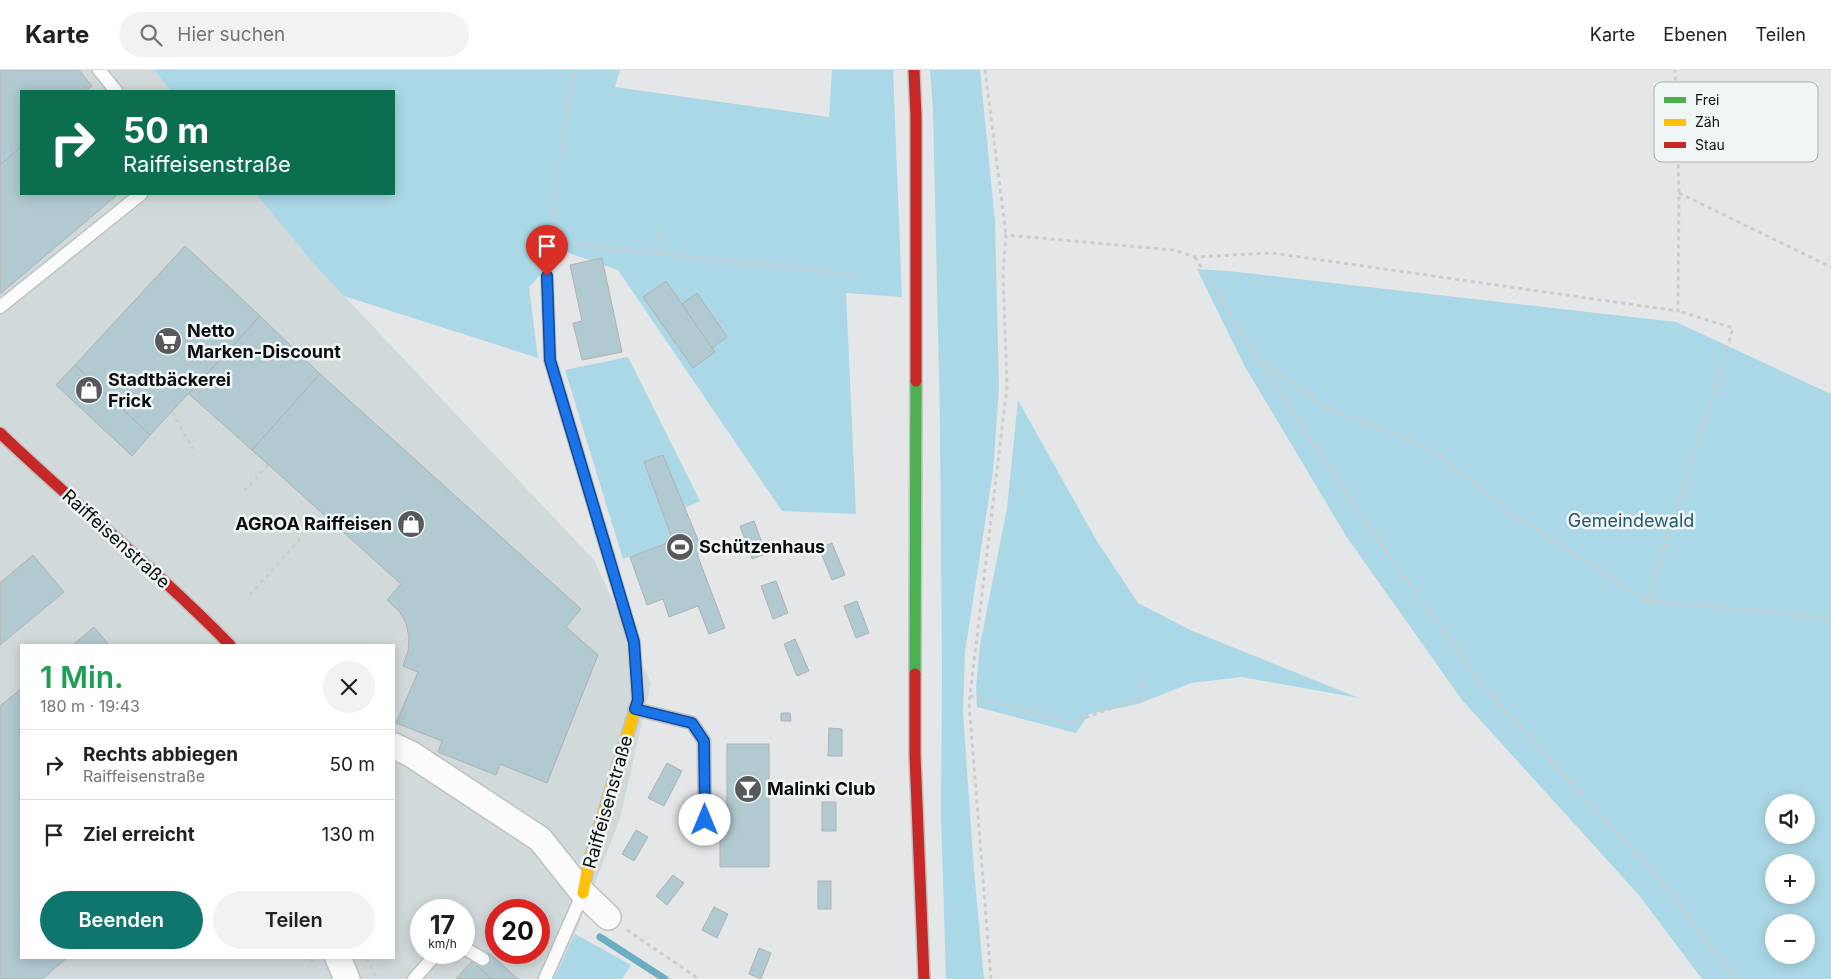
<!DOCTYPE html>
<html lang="de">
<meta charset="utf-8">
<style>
body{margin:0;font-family:Inter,sans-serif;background:#f2f2f2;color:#202124;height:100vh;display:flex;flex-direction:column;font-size:19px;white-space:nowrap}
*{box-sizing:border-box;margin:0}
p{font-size:16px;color:#757577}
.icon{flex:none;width:28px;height:28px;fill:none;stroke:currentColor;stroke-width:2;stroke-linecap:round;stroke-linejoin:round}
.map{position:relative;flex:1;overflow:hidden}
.details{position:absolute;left:20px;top:574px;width:375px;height:315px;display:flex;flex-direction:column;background:#fff;border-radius:0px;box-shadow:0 2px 12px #0003}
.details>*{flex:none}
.hud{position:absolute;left:20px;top:20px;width:375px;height:105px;border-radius:0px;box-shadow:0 2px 12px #0003;background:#0b6e4f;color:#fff;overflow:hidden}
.controls{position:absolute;left:1765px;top:724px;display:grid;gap:10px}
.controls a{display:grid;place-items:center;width:50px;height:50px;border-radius:50%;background:#fff;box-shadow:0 2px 12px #0003;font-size:25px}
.speed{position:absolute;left:410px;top:829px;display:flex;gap:10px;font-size:25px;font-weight:700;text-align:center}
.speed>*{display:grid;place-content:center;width:65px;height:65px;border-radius:50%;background:#fff;box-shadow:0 2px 12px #0003;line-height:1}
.speed small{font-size:12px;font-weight:400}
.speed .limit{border:8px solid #d22;background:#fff;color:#111}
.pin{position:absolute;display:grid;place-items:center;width:42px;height:42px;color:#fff;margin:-51px -21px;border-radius:50% 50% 50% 0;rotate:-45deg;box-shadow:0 0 5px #0007}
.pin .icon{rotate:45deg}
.me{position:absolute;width:55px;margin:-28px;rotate:0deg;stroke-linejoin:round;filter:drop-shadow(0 0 4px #0008)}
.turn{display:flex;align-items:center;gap:18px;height:105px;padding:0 20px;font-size:22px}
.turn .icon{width:65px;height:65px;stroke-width:2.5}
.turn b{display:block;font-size:35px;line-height:42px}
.round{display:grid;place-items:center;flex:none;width:52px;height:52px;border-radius:26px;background:#f2f2f2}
.headline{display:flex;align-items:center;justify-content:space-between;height:85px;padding:0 20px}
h1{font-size:30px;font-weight:600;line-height:38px;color:#1e9e55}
.cta{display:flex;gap:10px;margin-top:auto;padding:10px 20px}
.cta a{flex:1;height:58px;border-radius:30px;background:#0f766e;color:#fff;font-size:20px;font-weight:600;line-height:58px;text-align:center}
.cta a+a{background:#f2f2f2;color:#202124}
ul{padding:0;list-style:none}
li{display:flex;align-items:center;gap:15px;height:70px;padding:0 20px;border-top:1px solid #e0e0e0}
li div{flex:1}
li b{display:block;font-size:19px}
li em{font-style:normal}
header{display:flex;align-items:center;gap:30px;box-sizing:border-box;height:70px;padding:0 25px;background:#fff;border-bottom:1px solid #e0e0e0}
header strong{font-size:24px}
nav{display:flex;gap:28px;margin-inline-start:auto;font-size:18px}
.search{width:350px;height:45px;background:#f2f2f2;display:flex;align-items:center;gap:12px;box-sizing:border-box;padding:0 18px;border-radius:28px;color:#757577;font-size:19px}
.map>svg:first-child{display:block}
.built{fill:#d1d9db;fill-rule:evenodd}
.green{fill:#abd8e6;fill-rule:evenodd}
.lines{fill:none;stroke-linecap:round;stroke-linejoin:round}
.stream{stroke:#6badc1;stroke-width:7}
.building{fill:#b1c9d1;stroke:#b0b1b2}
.lane-casing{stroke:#bfc1c2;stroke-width:15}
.street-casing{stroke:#bfc1c2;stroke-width:28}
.fast-casing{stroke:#bfc1c2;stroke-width:14}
.slow-casing{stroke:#bfc1c2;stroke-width:14}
.jam-casing{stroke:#bfc1c2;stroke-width:14}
.path{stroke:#cccccd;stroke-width:3;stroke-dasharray:4 4;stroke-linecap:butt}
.lane{stroke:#fbfbfc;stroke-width:12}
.street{stroke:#fbfbfc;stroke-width:25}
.fast{stroke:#4caf50;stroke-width:11}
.slow{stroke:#ffc107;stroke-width:11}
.jam{stroke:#c62828;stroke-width:11}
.route-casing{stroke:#114b97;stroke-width:12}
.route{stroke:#1a73e8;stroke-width:9}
.labels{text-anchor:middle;stroke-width:5;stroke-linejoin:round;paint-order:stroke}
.poi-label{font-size:18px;font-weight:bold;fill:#0c0d0e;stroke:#f0f5f6;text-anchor:start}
.park-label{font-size:18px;fill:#245867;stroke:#f0f5f6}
.street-label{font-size:18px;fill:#0c0d0e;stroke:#f0f5f6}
.key{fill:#f0f5f6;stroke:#acafb0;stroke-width:1}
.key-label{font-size:14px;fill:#0c0d0e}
</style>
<header>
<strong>Karte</strong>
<div class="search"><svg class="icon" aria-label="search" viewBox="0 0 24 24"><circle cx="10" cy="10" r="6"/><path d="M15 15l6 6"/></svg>Hier suchen</div>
<nav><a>Karte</a><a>Ebenen</a><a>Teilen</a></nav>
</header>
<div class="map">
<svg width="1831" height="909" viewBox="0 0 1831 909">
<rect width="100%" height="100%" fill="#e4e6e8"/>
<path class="built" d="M0,0h154l17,21h-150v103h235l57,69 281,297 57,123 -31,136 -45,115 -21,45h-554zM21,575h373v313h-373zM421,840h43v42h-43zM496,840h43v42h-43z"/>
<g class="green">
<path d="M154,0h466l-5,17 214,30 3,-47h61l9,227 -56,-4 10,221 -74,-3 -164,-241 -55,-19 -34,36 9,71 -194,-62 -31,-33 -57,-69h138v-103h-223z"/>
<path d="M930,0h50l15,152 4,166 -6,83 -28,181 -2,60 11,159 10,108h-38l-5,-163 1,-143 -2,-250 -7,-314z"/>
<path d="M1197,199l31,2 448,51 155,72v585h-129l-64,-85 -176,-194 -116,-164 -102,-171zM1774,732h32v33h-32zM1774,792h32v33h-32zM1774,852h32v33h-32z"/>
<path d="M628,287l72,144 -15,7 -22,-53 -19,7 29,79 -50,18 -58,-189z"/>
<path d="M1018,330l77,138 43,65 52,27 169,68 -117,-21 -51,6 -53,21 -49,10 -13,19 -99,-26 -1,-20 4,-42 27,-137z"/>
<path d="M575,864l56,31 -9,14h-68z"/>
</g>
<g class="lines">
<path class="stream" d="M600,867l65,42"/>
</g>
<g class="building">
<path d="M0,0h79l13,16 -6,5h-65v56l-21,18z"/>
<path d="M21,77v47h93l2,2 -116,98v-129z"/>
<path d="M185,176l75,70 -110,119 -75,-70z"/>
<path d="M602,188l20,94 -40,8 -9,-37 9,-2 -12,-56z"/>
<path d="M666,211l49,71 -22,16 -50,-71z"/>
<path d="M697,223l30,44 -15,11 -30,-44z"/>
<path d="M260,246l60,58 -68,76 -63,-56z"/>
<path d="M75,295l75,70 -18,21 -76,-71z"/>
<path d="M320,304l261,235 -15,18 32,28 -51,128 -47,-19 -4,11 -58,-23 4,-11 -46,-18 22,-51 -15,-6 5,-15 1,-14 -3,-14 -7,-12 -12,-11 14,-16 -149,-134z"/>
<path d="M663,385l40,97 -6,2 28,74 -16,6 -11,-28 -29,11 -6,-18 -16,6 -17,-48 43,-16 -29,-79z"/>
<path d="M754,451l12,33 -14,5 -12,-33z"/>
<path d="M832,473l13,32 -13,5 -13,-32z"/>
<path d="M33,485l31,37 -64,53v-62z"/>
<path d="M776,511l12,32 -15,6 -12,-33z"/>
<path d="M857,531l12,32 -13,5 -12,-32z"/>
<path d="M94,557l15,18h-36z"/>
<path d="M795,569l14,32 -12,5 -13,-32z"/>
<path d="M21,619v269h46l-25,21h-42v-273z"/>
<path d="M781,643h9l1,8h-10z"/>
<path d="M829,658l13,1v27h-14z"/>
<path d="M727,674h42v123h-49v-33h7z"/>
<path d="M667,693l15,8 -18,35 -16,-8z"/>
<rect x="822" y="732" width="14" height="29"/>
<path d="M636,760l12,7 -14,24 -12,-7z"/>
<path d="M673,805l11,8 -17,22 -11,-9z"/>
<rect x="818" y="811" width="13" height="28"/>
<path d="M714,837l14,7 -11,24 -15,-8z"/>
<path d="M759,878l12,5 -10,26 -12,-5z"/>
<path d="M489,883l29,26h-26l-15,-13z"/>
<path d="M472,891l5,5 15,13h-36z"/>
</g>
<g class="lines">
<g class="lane-casing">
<g id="lane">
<path d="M99,0l17,21"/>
<path d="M0,237l141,-113"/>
<path d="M635,639l57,14 12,18 1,98"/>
<path d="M464,878l19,11"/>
<path d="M414,909l24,-27"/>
<path d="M545,909l38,-86"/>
</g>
</g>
<g class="street-casing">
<g id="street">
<path d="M394,676l17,8 129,85 43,54 25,24"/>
<path d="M338,888l9,21"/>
</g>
</g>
<g class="fast-casing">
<g id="fast">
<path d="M547,206l3,84 84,282 4,58 -4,13"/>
<path d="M915,604l1,-293"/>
</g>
</g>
<g class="slow-casing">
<path id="slow" d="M583,823l6,-31 45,-149"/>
</g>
<g class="jam-casing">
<g id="jam">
<path d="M914,0l2,47v264"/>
<path d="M0,363c75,72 157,137 230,212"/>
<path d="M915,604v81l9,224"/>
</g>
</g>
<g class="path">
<path d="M985,0l21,165"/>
<path d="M1679,123l152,74"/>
<path d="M551,172l308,33"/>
<path d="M550,182l7,-79 15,-93 4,-10"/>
<path d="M657,183l4,-26"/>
<path d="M1195,187l61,100 73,52 101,39 81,65 136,88 142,12 42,7"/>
<path d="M1256,287l112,169 114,159 177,193 76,101"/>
<path d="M172,342l21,37"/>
<path d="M244,421l24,-26"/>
<path d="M250,525l50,-56"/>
<path d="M1647,531l69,-217 17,-56 -55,-17"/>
<path d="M970,626l100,27 74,-26 -4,-16"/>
<path d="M627,860l72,49"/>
<path d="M311,888l3,6"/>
<path d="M367,888l10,21"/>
<path d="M991,909l-22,-276 38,-316 -4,-114 3,-38 168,15 21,7 77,-4 406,58 1,-118 -4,-123"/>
</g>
<use href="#lane" class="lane"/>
<use href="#street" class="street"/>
<use href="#fast" class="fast"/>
<use href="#slow" class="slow"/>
<use href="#jam" class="jam"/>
</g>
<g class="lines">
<g class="route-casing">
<path id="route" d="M547,206l3,84 84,282 4,58 -3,9 57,14 12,18 1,79"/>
</g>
<use href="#route" class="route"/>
</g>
<defs>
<g id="supermarket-disc" transform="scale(1.4375)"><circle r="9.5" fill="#58595a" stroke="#f0f5f6"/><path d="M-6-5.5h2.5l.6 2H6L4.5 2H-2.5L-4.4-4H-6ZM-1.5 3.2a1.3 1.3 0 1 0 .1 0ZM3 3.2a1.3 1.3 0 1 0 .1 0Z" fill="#fff"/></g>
<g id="shop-disc" transform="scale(1.4375)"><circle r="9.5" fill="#58595a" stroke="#f0f5f6"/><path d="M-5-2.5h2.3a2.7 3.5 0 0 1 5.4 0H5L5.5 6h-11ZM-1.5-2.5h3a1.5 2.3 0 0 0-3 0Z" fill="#fff"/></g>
<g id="stadium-disc" transform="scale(1.4375)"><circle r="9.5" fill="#58595a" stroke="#f0f5f6"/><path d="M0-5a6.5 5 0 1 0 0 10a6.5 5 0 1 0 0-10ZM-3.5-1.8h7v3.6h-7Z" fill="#fff"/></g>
<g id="bar-disc" transform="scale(1.4375)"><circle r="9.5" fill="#58595a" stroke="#f0f5f6"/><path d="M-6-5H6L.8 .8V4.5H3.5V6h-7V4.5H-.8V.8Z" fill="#fff"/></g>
</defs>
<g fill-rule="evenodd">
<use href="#supermarket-disc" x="168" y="271"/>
<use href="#shop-disc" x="89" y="320"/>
<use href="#shop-disc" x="411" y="454"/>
<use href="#stadium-disc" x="680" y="477"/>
<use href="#bar-disc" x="748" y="719"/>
</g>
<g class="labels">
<g class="poi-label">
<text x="187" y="267">Netto<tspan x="187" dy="21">Marken-Discount</tspan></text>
<text x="108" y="316">Stadtbäckerei<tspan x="108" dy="21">Frick</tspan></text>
<text x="392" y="460" text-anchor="end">AGROA Raiffeisen</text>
<text x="699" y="483">Schützenhaus</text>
<text x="767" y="725">Malinki Club</text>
</g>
<g class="park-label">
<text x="1631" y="457">Gemeindewald</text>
</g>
<g class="street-label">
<text transform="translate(116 469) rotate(42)" y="6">Raiffeisenstraße</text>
<text transform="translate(608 732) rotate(-74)" y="6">Raiffeisenstraße</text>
</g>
</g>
<rect x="1654" y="12" width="164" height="80" rx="8" class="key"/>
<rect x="1664" y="27" width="22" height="6" fill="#4caf50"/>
<rect x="1664" y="49" width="22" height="7" fill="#ffc107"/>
<rect x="1664" y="72" width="22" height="6" fill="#c62828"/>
<g class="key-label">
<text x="1695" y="35">Frei</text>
<text x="1695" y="57">Zäh</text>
<text x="1695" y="80">Stau</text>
</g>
</svg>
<div class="controls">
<a><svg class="icon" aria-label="sound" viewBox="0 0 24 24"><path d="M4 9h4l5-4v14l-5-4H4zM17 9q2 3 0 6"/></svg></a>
<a>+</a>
<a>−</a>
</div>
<div class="speed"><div>17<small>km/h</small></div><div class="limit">20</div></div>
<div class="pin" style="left:547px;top:206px;background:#d93025"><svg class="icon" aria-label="arrive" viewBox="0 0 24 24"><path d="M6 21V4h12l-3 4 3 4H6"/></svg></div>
<svg class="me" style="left:705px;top:750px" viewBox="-20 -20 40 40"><circle r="19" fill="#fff"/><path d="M0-13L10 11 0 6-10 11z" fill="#1a73e8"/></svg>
<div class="hud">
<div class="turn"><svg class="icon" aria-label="right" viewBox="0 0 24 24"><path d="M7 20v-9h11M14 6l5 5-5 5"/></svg><div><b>50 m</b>Raiffeisenstraße</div></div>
</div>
<section class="details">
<div class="headline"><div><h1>1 Min.</h1><p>180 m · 19:43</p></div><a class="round"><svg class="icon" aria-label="close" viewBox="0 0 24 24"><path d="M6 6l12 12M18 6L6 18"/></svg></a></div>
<ul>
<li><svg class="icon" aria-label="right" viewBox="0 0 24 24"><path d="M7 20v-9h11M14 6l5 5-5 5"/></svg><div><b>Rechts abbiegen</b><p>Raiffeisenstraße</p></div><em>50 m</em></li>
<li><svg class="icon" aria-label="arrive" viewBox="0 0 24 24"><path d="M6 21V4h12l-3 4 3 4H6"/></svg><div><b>Ziel erreicht</b></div><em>130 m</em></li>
</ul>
<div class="cta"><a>Beenden</a><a>Teilen</a></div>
</section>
</div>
